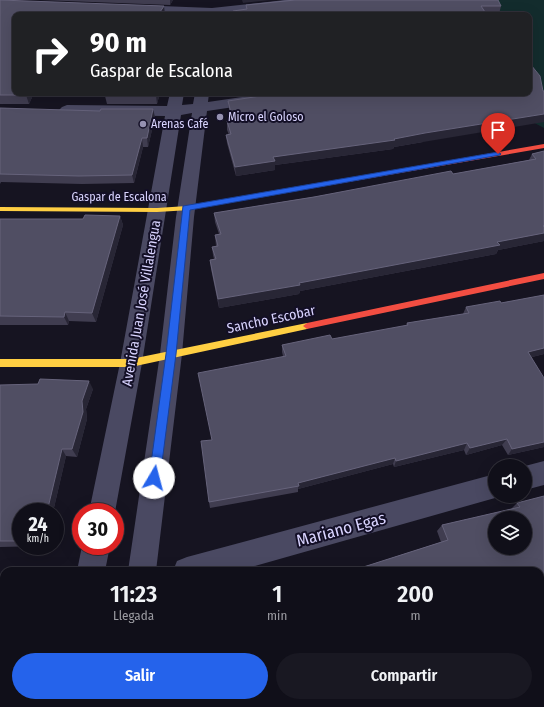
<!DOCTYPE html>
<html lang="es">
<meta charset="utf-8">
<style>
body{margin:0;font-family:"Fira Sans Condensed",sans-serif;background:#191822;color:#f1f3f6;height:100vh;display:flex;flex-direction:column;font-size:15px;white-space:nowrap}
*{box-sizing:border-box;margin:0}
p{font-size:13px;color:#9c9ca2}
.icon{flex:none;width:22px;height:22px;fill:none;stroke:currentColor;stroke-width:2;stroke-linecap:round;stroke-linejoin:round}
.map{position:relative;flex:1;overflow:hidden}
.side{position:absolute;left:0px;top:567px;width:544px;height:140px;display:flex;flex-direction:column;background:#100f19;border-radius:12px 12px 0 0;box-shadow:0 4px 16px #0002,0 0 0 1px #302f38}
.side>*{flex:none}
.banner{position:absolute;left:12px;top:12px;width:520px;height:84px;border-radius:8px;box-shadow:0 4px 16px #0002,0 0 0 1px #302f38;background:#202124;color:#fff;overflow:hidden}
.buttons{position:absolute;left:488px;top:459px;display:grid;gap:8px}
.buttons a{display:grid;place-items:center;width:44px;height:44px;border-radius:50%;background:#100f19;box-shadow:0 4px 16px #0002,0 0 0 1px #302f38;font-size:20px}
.speed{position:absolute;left:12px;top:503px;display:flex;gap:8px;font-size:20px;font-weight:700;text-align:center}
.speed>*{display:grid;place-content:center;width:52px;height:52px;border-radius:50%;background:#100f19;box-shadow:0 4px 16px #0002,0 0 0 1px #302f38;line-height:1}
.speed small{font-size:10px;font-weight:400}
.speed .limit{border:6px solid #d22;background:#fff;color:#111}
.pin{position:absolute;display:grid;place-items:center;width:34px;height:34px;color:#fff;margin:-41px -17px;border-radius:50% 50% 50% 0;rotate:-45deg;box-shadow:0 0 4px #0007}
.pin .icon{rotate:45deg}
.me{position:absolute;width:44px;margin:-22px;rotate:8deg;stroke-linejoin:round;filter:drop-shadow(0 0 3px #0008)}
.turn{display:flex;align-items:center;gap:14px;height:84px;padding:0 12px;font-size:18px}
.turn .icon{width:52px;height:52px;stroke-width:2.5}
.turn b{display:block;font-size:28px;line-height:34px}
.eta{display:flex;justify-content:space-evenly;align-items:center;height:68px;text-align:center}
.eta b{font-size:24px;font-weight:600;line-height:28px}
.primary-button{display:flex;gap:8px;margin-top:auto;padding:8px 12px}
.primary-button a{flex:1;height:46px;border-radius:24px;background:#2563eb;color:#fff;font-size:16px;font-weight:600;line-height:46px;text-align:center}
.primary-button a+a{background:#191822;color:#f1f3f6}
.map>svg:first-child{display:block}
.green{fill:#132c2d}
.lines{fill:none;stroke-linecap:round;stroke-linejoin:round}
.street{fill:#4a4962;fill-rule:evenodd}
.slow{fill:#ffcf43;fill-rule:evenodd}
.jam{fill:#f24e42;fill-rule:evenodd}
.wall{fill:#403d50}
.shaded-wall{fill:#282635}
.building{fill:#504e63;stroke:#66637b;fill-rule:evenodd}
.route{fill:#2563eb;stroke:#184099}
.poi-dot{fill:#9591b1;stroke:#130f26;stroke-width:1.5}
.labels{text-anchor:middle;stroke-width:4;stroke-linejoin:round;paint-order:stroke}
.far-poi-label{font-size:12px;fill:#d9d4ff;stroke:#130f26;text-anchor:start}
.far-street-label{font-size:12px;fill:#d9d4ff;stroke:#130f26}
.street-label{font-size:14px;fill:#d9d4ff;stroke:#130f26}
.near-street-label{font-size:17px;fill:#d9d4ff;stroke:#130f26}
</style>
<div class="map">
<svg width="544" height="707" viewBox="0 0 544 707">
<rect width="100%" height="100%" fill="#161421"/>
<path class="green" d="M492,0h52v128l-21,-11 15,-26 -9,-15v-61h-31z"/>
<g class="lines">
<g class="street">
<path d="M285,0h38l-6,4 -98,11 -84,-2 -6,-4 6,-4 77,3z"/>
<path d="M170,93h14l-2,12 11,-1 2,-11h14l-1,9 61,-9h39l-2,3 -5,1 -94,14 -13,106 -12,137 -26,217h-28l32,-217 16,-137 16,-104 -11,2 -39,248 -27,149h-26l31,-149 45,-247 -98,-1 -5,-2 -3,-3 3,-3 5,-2 100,1z"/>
<path d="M544,461v24l-19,5v-24z"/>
<path d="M495,474v22h5l-5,2 -258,73h-64l4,-10 10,-4z"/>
<path d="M82,546h28l-5,25h-28z"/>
<rect x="0" y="585" width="4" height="28"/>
<path d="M50,703h32l-1,4h-32z"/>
<rect x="107" y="703" width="32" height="4"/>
</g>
<g class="slow">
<path d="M187,206h3v4l-33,2 -157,-1v-4l157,1z"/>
<path d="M307,323l4,3 -4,3 -176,38h-131v-8h131z"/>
</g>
<g class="jam">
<path d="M544,144v4l-357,62 -4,-2 4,-2z"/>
<path d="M544,273v6l-237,50 -4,-3 4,-3z"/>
</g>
</g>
<g class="wall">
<path d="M0,0l167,12v3h-152l19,78 -5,11h-29z"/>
<path d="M40,0h133l-3,5z"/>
<path d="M246,5l255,1 -2,8h-13l-240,-4z"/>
<path d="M160,93l-3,11h-50l-2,-8z"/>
<path d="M228,101l195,41 -29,5 -1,2 -118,16v5l-39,6 -9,-33 -1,-8h3l-2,-5v-9h4l-2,-12z"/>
<path d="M0,108l155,9 -7,30h-5l-9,36 -52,1 -81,-2 -1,2z"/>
<path d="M544,151v90l-46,9 -2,4 -196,37 -1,3 -80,14 -8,-39 -1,-9 4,-1 -1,-4 -1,-8 4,-1 -1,-11 4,-1 -4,-12 -1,-9 239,-39 76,-14 3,-6z"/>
<path d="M120,216l3,9 -27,97 -27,-1 -1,4h-68v-106h83z"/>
<path d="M544,295v59l-12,3 12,90 -36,8 -6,-10 -36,10 -2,-5 -70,17 -1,-3 -95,25v3l-88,16 -1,-6 3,-62 71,-84 -1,-4v-7l50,-6 74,-13 1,-3 56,-9 3,-7 35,-4z"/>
<path d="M0,385l93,4 -7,20 1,10 -10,38 -11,-1 -13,56h-32v34h24l-45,1z"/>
<path d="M544,496l-4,207v-132l-186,-1 87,-28 -4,-11 5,-6 69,-16 6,-6z"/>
</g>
<g class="shaded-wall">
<path d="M170,0h3l-3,5z"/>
<path d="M242,0h29l-28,3z"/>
<path d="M164,6l1,8 -5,-2z"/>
<path d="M27,93h7l-5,11 -3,-9z"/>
<path d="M157,93h3l-3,11 -1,-8z"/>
<path d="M229,93h30l-30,4z"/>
<path d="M153,109l2,8 -7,30 -1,-9z"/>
<path d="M544,114v8l-121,20 -29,5 -1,2 -118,16v5l-39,6 -1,-9 38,-10 121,-18 31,-6z"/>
<path d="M142,138l1,9 -9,36 -2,-8z"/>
<path d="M120,216l3,9 -27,97 -4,-9z"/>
<path d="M544,233v8l-46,9 -2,4 -196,37 -1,3 -80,14 -1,-9 279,-57z"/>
<path d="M65,312l4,9 -1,4 -4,-8z"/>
<path d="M544,348v6l-20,5 4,-7z"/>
<path d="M89,381l4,8 -7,20 1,10 -10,38 -5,-8 10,-48z"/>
<path d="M507,439l-5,6 -36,10 4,-7z"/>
<path d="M544,442v5l-36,8 4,-6z"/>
<path d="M467,443l-3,7 -70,17 2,-6z"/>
<path d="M62,449l4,7 -13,56h-6z"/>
<path d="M395,458l-2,6 -95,25v-6z"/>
<path d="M4,665v27l-4,15v-27z"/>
</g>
<g class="building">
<path d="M0,0l164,6 -4,6h7l-1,3h-151v78h12l-1,2h-26z"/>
<path d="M295,0h203l3,6h-20l6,9h-254v-4l14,-2 -1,-4z"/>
<path d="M531,65l9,11 3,15h1v23l-119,19 -31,6 1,1 -122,17 2,4 -40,6 -9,-32 5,-1 -4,-13h6l-5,-20 52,-8h249v-27z"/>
<path d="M106,93h51l-1,3h-51z"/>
<path d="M0,108l100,3 1,-2h52l-6,29h-5l-10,37 -53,1 -79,-2z"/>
<path d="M544,151v74l-1,1 1,1v6l-47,9 3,3 -201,38 1,2 -82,14 -8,-39 6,-1 -4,-12 6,-1 -3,-11 6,-1 -7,-21 100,-16 137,-26 2,3 83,-15 -4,-5z"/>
<path d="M85,215l35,1 -28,97 -27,-1 -1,5 -64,-1v-97h83z"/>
<path d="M544,295v53l-16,4 16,26v64l-32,7 -5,-10 -37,9 -3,-5 -71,18 -1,-3 -97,25 1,3 -90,16 -8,-61 11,-1 -14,-67 88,-17 -4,-11 48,-10 2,4 76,-14 -1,-2 62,-10 -3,-6 34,-6 1,2z"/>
<path d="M40,379l49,2 -7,20 1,11 -11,37h-10l-15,63h-26v29h-21v-156l38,-1z"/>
<path d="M544,496v211h-131l12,-4h115v-132h-203l16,-4 1,3 94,-30 -6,-15 78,-18 -3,-4zM495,518h30v30h-30z"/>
<path d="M0,632h4v33l-4,15z"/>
<path d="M195,703h120l1,4h-121z"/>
</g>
<path class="route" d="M498,152l3,2 -1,1 -310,55 -14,144 -16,124 -2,4 -4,1 -3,-1 -2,-4 17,-124 17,-148z"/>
<g class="poi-dot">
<circle cx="220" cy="117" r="4"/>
<circle cx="143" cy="124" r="4"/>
</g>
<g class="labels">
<g class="far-poi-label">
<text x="228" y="121">Micro el Goloso</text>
<text x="151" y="128">Arenas Café</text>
</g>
<g class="far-street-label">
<text x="119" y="201">Gaspar de Escalona</text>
</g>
<g class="street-label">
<text transform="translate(141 303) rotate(-80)" y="5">Avenida Juan José Villalengua</text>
<text transform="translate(271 319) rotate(-12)" y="5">Sancho Escobar</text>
</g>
<g class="near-street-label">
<text transform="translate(341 529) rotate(-15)" y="6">Mariano Egas</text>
</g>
</g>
</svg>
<div class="buttons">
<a><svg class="icon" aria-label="sound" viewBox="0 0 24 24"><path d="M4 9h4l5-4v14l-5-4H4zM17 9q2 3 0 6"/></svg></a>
<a><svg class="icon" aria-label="layers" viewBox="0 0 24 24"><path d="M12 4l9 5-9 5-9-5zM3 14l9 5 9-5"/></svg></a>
</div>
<div class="speed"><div>24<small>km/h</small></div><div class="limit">30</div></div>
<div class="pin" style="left:498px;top:154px;background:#d93025"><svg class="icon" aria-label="arrive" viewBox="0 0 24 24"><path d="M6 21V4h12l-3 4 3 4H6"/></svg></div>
<svg class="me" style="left:154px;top:478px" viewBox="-20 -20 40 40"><circle r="19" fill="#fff"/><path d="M0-13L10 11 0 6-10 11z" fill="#2563eb"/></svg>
<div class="banner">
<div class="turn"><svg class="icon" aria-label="right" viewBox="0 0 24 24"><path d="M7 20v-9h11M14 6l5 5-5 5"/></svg><div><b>90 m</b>Gaspar de Escalona</div></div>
</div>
<section class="side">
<div class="eta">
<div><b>11:23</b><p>Llegada</p></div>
<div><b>1</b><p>min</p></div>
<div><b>200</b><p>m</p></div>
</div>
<div class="primary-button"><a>Salir</a><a>Compartir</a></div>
</section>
</div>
